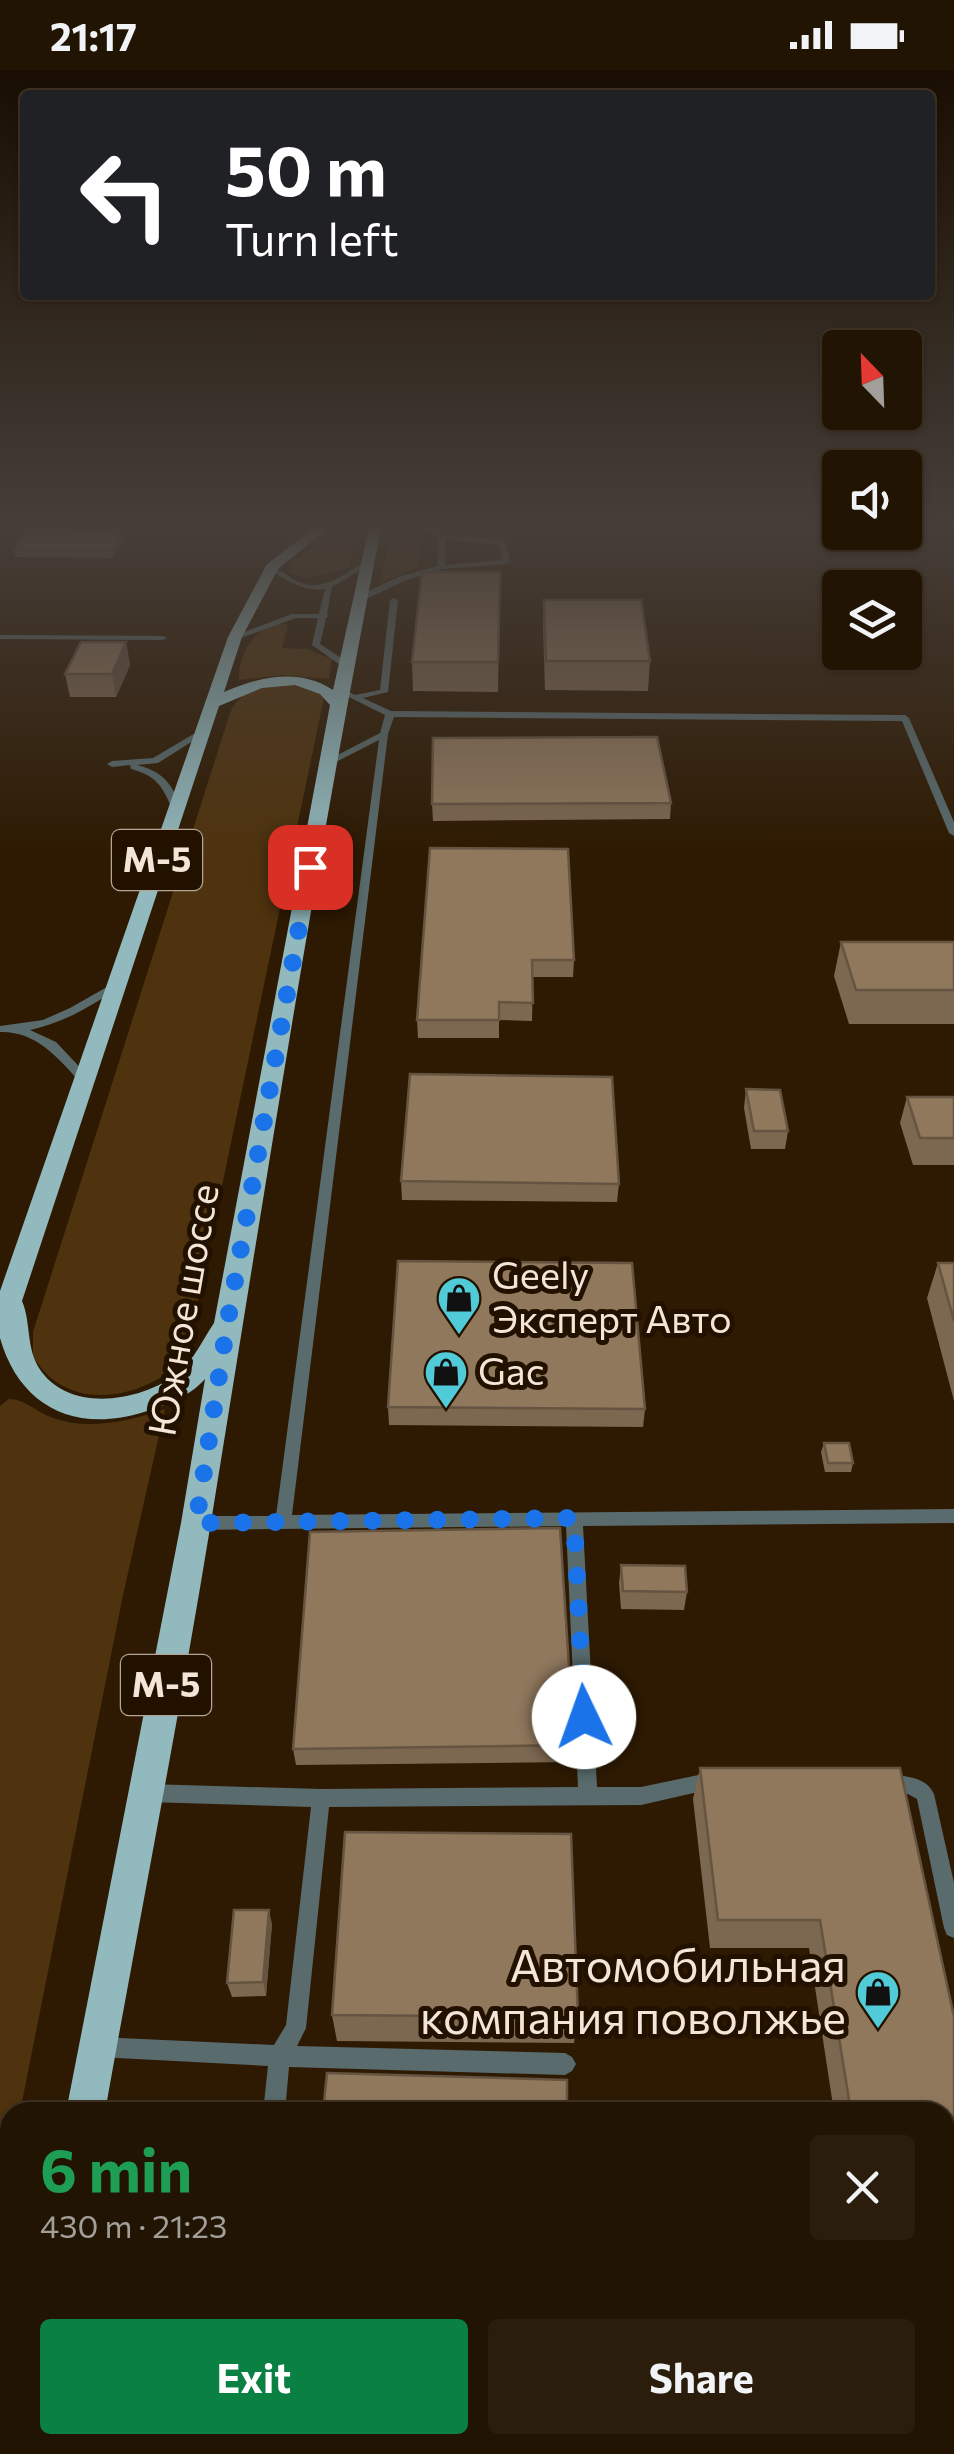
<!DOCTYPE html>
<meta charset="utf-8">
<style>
body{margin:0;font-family:Commissioner,sans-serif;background:#2a1d0c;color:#f1f3f6;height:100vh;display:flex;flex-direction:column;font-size:38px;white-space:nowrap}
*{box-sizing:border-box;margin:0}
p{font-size:32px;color:#a29e99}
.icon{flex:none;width:55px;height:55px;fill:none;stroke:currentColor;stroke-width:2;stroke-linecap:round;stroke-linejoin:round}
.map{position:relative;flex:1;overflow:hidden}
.drawer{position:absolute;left:0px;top:2032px;width:955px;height:352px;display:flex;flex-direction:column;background:#221402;border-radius:30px 30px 0 0;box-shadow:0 2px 8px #0004,0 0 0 2px #3f3324}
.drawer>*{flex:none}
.hud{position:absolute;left:20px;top:20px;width:915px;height:210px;border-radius:10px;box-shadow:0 2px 8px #0004,0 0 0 2px #3f3324;background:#202124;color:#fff;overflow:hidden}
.needle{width:65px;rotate:337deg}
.controls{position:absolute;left:822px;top:260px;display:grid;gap:20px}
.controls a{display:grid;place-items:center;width:100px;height:100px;border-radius:10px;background:#221402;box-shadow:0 2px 8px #0004,0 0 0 2px #3f3324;font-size:50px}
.pin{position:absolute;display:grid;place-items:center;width:85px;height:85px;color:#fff;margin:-42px;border-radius:20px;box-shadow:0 5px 15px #0006}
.me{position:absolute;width:110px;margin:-55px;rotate:357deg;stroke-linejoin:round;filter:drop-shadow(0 0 8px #0008)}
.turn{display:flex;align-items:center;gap:35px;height:210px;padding:0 40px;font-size:45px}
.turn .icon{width:130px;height:130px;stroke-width:2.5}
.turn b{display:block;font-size:70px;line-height:85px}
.round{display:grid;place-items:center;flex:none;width:105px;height:105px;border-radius:10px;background:#2a1d0c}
.headline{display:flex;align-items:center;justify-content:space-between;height:170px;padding:0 40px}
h1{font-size:60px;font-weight:700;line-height:75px;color:#1e9e55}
.primary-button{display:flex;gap:20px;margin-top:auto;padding:20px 40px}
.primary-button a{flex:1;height:115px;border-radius:10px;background:#0b8043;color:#fff;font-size:40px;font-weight:700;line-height:115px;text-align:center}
.primary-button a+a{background:#2a1d0c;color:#f1f3f6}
.status{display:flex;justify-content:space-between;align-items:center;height:70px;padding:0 50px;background:#221402;direction:ltr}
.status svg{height:28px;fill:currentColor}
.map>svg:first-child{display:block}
.green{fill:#4f330e}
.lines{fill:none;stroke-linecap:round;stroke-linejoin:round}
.lane{fill:#596b6d;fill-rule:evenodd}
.primary{fill:#92b9be;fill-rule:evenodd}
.wall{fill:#7c6750}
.shaded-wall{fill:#655441}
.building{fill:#90785d;stroke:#655441;stroke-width:2.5}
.route{stroke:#1a73e8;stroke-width:18;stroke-dasharray:0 32.4}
.labels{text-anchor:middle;stroke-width:10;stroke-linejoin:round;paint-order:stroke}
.shield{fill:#231100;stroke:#b5a596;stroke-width:2.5}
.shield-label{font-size:35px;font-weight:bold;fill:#f3e5d7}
.poi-label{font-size:38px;fill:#f3e5d7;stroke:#231100;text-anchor:start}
.street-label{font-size:38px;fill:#f3e5d7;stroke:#231100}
.near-poi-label{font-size:45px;fill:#f3e5d7;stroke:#231100;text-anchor:end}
</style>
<div class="status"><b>21:17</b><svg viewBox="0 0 49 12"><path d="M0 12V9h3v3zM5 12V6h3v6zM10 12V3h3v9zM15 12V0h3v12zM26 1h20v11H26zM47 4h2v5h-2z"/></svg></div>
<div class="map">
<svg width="954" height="2384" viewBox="0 0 954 2384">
<rect width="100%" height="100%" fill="#2e1a02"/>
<g class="green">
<path d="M340,453h20l-11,45 -40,10 -20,-5 4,-11z"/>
<path d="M409,463l13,7 -4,27 -38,16 10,-45z"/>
<path d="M279,553l9,2 -6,23 25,1 25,10 -3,20 -46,-4 -44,5c0,-28 14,-49 40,-57z"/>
<path d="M300,613l25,10 -139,665c-31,32 -91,52 -131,23 -8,-5 -16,-16 -22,-23v-26l197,-619c13,-30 41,-27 70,-30z"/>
<path d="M9,1329c18,1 27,13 44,19 36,13 77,3 112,-9l-42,186 -103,517h-10v50l-10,50v-806z"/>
</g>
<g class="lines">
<g class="lane">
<path d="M206,453h6l-1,5h-4z"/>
<path d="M410,453h9l25,12 61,6 5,21 -4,2 -64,5 -38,12 -42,20h-6v-4l42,-20 39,-11 2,-28zM446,469l53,6 3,15 -57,5z"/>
<path d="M362,493l7,2 -37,22 -5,27 2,2 -3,2 -6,26 29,19v4h-6l-31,-22 6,-27h-22l-58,21 -7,-2 61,-23h27l6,-25c-22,3 -38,-8 -56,-20v-4c11,3 19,12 30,17 23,10 44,-6 63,-19z"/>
<path d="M394,528l4,2 -10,92 -25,6 28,13 514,4 4,3 45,104v14l-5,-3 -47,-112 -508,-4 -6,17 -96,781 662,-6v14l-371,3 14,261h44l72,-15 7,3 2,6 -2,6 -79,18 -312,2 -23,221 -9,18 268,7 7,4 4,7 -4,7 -7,4 -276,-8 -4,45h-22l5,-46 -170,-9 -7,-3 -3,-7 3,-7 7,-3 176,8 12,-20 25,-218 -164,-5 -7,-3 -2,-6 2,-6 7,-3 174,5 257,-2 -12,-261 -370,4 -6,-2 -2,-5 2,-5 6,-2h80l103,-776 -47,24 -8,-2 56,-29 5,-18 -48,-24 4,-3 14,7 25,-5 10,-90z"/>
<path d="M0,565l163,1 4,2 -4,2 -163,-1z"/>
<path d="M197,662l7,2 -46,29 -21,2c24,6 36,18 43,42l-2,2h-6c-9,-23 -17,-34 -41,-40l-1,-4 -18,2 -5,-3 5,-3 41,-3z"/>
<path d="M114,913l4,1v4c-28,19 -55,35 -88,42l26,12 32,34 2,3 -2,3h-8c-23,-25 -44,-51 -80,-50v-6l43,-6 27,-12z"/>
<path d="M890,1705c17,1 36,2 44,19l20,89v55l-7,-3 -3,-7 -27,-129 -9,-5 -25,-4 -2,-6 2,-6z"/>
<rect x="229" y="2375" width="24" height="9"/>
</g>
<g class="primary">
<path d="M321,453h14l-57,46 -36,68 -18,55c35,-15 75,-25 109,-2l37,-167h12c-65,331 -117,665 -171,999 -32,197 -71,393 -106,590h-39l115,-589 24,-144c-16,18 -39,26 -61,33 -71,22 -125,-7 -144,-74 0,-13 0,-33 0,-47l228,-654 39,-73zM295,615l25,9 10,11 -116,618c-11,16 -20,37 -36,50 -37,29 -110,41 -139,-5 -13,-20 -8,-46 -17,-67l197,-595 43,-18z"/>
<path d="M10,2358v17h35l-1,9h-44z"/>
</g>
</g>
<g class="wall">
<path d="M124,466l-11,22 -97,-1 -2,-7z"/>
<path d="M500,502l-2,120 -85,-1 -1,-29z"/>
<path d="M544,530l106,61 -2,30 -103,-1 -2,-62z"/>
<path d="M126,572l4,23 -14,32h-46l-5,-23z"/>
<path d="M671,733l-1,16 -237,2 -1,-17z"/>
<path d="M430,778l144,112 -1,17h-40l-1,44 -33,-1v18h-81l-1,-18z"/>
<path d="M841,872h113v82h-105l-15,-48z"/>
<path d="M746,1019l42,42 -3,18h-34l-7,-41z"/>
<path d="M907,1027h47v68h-41l-13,-42z"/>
<path d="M401,1111l218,3 -2,18 -215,-2z"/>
<path d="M938,1193h16v138l-27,-103z"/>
<path d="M388,1337l257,2 -2,18 -254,-2z"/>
<path d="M824,1373l29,20 -2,9h-26l-4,-20z"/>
<path d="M621,1495l66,27 -3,18 -63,-1 -2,-26z"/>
<path d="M574,1675l-1,17 -277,3 -3,-16z"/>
<path d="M700,1698l254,249v206h-9v-111h-111l-25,-164h-99l-17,-149z"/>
<path d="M272,1854l-6,72 -34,1 -5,-14z"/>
<path d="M332,1945l246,2 -4,26 -237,-2z"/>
</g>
<g class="shaded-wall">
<path d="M123,459l1,7 -11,22 -1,-7z"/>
<path d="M126,572l4,23 -14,32 -4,-23z"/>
<path d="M269,1840l3,14 -6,72 -3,-14z"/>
</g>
<g class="building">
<path d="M30,458l93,1 -11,22 -98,-1z"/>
<path d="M422,502h78l-2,90h-86z"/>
<path d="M544,530h97l9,61h-104z"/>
<path d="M81,572h45l-14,32h-47z"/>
<path d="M657,667l14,66 -239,1 1,-66z"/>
<path d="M430,778l138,1 6,111h-42l1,43 -34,-1v18h-82z"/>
<path d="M841,872h113v48h-98z"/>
<path d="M410,1004l202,3 7,107 -218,-3z"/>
<path d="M746,1019l34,1 8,41h-34z"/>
<path d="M907,1027h47v41h-34z"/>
<path d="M398,1191l234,2 13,146 -257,-2z"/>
<path d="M938,1193h16v58z"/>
<path d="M824,1373h25l4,20h-25z"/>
<path d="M560,1458l14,217 -281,4 17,-217z"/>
<path d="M621,1495l64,1 2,26 -64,-1z"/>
<path d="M700,1698h200l54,249v185h-9v-90h-94l-31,-192h-102z"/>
<path d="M345,1762l226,2 7,183 -246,-2z"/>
<path d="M234,1840h35l-6,72 -36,1z"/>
<path d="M327,2003l240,7v32h-244z"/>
</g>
<linearGradient id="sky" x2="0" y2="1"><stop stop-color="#190e01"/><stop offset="0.58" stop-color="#463e39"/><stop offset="1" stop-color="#463e39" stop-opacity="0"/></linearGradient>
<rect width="954" height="787" fill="url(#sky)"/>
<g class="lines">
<path class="route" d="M310,797l-83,458 -31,198 378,-5 10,199"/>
</g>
<defs>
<g id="shop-pin" transform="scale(2.25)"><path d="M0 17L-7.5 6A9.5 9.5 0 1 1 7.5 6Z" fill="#52cbd9" stroke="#231100"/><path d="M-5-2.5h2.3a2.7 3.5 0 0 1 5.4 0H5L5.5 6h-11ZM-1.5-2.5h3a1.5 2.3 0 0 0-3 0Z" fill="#111"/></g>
</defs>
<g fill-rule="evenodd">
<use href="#shop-pin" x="459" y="1228"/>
<use href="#shop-pin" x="446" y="1302"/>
<use href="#shop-pin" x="878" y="1922"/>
</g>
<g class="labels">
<g class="shield">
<rect x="112" y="760" width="90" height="60" rx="8"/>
<rect x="121" y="1585" width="90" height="60" rx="8"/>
</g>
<g class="shield-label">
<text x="157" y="802">М-5</text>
<text x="166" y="1627">М-5</text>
</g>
<g class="poi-label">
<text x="492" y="1219">Geely<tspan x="492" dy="44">Эксперт Авто</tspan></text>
<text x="478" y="1315">Gac</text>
</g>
<g class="street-label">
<text transform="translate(184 1240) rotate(-80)" y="13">Южное шоссе</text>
</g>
<g class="near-poi-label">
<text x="846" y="1912">Автомобильная<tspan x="846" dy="52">компания поволжье</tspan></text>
</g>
</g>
</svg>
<div class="controls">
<a><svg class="needle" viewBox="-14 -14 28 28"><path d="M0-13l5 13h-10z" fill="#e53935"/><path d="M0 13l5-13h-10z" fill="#a29e99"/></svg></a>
<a><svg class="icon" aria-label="sound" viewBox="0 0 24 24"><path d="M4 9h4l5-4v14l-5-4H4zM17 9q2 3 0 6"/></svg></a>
<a><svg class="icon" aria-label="layers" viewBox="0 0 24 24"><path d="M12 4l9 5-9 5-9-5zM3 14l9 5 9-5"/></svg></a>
</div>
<div class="pin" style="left:310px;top:797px;background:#d93025"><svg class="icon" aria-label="arrive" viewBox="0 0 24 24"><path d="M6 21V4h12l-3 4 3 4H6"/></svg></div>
<svg class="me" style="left:584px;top:1647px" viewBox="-20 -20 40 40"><circle r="19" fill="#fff"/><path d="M0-13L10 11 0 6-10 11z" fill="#1a73e8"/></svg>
<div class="hud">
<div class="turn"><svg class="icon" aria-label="left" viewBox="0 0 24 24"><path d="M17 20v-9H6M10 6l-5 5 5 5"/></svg><div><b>50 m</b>Turn left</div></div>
</div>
<section class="drawer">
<div class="headline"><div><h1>6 min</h1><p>430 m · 21:23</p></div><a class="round"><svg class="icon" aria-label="close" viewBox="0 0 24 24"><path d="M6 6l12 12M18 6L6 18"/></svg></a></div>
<div class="primary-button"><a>Exit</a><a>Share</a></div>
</section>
</div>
